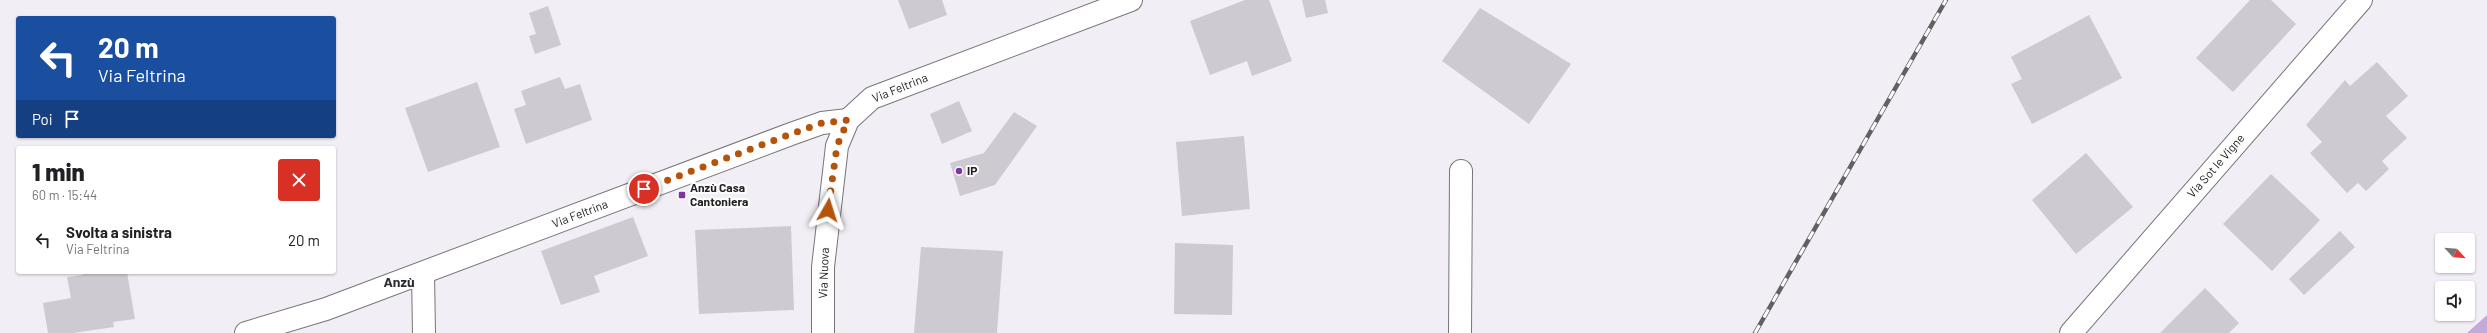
<!DOCTYPE html>
<html lang="it">
<meta charset="utf-8">
<style>
body{margin:0;font-family:Barlow,sans-serif;background:#f6f6f6;color:#202124;height:100vh;display:flex;flex-direction:column;font-size:15px;white-space:nowrap}
*{box-sizing:border-box;margin:0}
p{font-size:13px;color:#757577}
.icon{flex:none;width:22px;height:22px;fill:none;stroke:currentColor;stroke-width:2;stroke-linecap:round;stroke-linejoin:round}
.map{position:relative;flex:1;overflow:hidden}
.sheet{position:absolute;left:16px;top:146px;width:320px;height:128px;display:flex;flex-direction:column;background:#fff;border-radius:4px;box-shadow:0 1px 3px #0004}
.sheet>*{flex:none}
.top-card{position:absolute;left:16px;top:16px;width:320px;height:122px;border-radius:4px;box-shadow:0 1px 3px #0004;background:#1a4fa0;color:#fff;overflow:hidden}
.needle{width:26px;rotate:116deg}
.tools{position:absolute;left:2435px;top:233px;display:grid;gap:8px}
.tools a{display:grid;place-items:center;width:40px;height:40px;border-radius:4px;background:#fff;box-shadow:0 1px 3px #0004;font-size:20px}
.pin{position:absolute;display:grid;place-items:center;width:34px;height:34px;color:#fff;margin:-17px;border:2px solid #fff;border-radius:50%;box-shadow:0 1px 4px #0007}
.me{position:absolute;width:44px;margin:-22px;rotate:6deg;stroke-linejoin:round;filter:drop-shadow(0 0 3px #0008)}
.turn{display:flex;align-items:center;gap:14px;height:84px;padding:0 16px;font-size:18px}
.turn .icon{width:52px;height:52px;stroke-width:2.5}
.turn b{display:block;font-size:28px;line-height:34px}
.then{display:flex;align-items:center;height:38px;padding:0 16px;background:#0003;gap:8px;font-size:15px}
.round{display:grid;place-items:center;flex:none;width:42px;height:42px;border-radius:4px;background:#f6f6f6}
.headline{display:flex;align-items:center;justify-content:space-between;height:68px;padding:0 16px}
h1{font-size:24px;font-weight:800;line-height:30px}
ul{padding:0;list-style:none}
li{display:flex;align-items:center;gap:12px;height:52px;padding:0 16px}
li div{flex:1}
li b{display:block;font-size:15px}
li em{font-style:normal}
.map>svg:first-child{display:block}
.forest{fill:#c4aad8}
.building{fill:#cecad1}
.lines{fill:none;stroke-linecap:round;stroke-linejoin:round}
.minor-casing{stroke:#78747b;stroke-width:24}
.tertiary-casing{stroke:#78747b;stroke-width:24}
.minor{stroke:#fff;stroke-width:22}
.tertiary{stroke:#fff;stroke-width:22}
.rail-casing{stroke:#626063;stroke-width:4.5}
.rail{stroke:#fefdfe;stroke-width:3;stroke-dasharray:9;stroke-linecap:butt}
.route{stroke:#b45309;stroke-width:7;stroke-dasharray:0 12.6}
.poi-dot{fill:#7e35a7;stroke:#fefdfe;stroke-width:1.5}
.labels{text-anchor:middle;stroke-width:4;stroke-linejoin:round;paint-order:stroke}
.street-label{font-size:12px;fill:#222123;stroke:#fefdfe}
.poi-label{font-size:12px;font-weight:bold;fill:#222123;stroke:#fefdfe;text-anchor:start}
.quarter-label{font-size:14px;font-weight:bold;fill:#2c292f;stroke:#fefdfe}
</style>
<div class="map">
<svg width="2487" height="333" viewBox="0 0 2487 333">
<rect width="100%" height="100%" fill="#f2eef5"/>
<path class="forest" d="M2487,315v18h-20z"/>
<g class="building">
<path d="M898,0h44l5,15 -38,14z"/>
<path d="M1245,0h24l23,61 -40,15 -5,-15 -37,14 -20,-54z"/>
<path d="M1302,0h23l3,13 -22,5z"/>
<path d="M2250,0h21l25,24 -63,68 -37,-34z"/>
<path d="M548,6l13,39 -26,9 -6,-18 7,-2 -7,-21z"/>
<path d="M1480,8l91,56 -42,60 -87,-63z"/>
<path d="M2089,15l33,63 -90,46 -21,-40 11,-5 -11,-22z"/>
<path d="M2377,62l31,34 -22,20 21,22 -25,23 7,8 -23,22 -8,-8 -11,10 -37,-40 12,-11 -16,-17 39,-45 5,6z"/>
<path d="M560,77l5,12 15,-5 12,36 -66,24 -12,-35 12,-4 -5,-14z"/>
<path d="M477,82l23,65 -72,25 -23,-64z"/>
<path d="M959,101l13,30 -30,13 -12,-30z"/>
<path d="M1014,112l23,14 -42,59 -35,11 -10,-33 34,-10z"/>
<path d="M1244,136l6,73 -68,7 -6,-74z"/>
<path d="M2086,153l47,54 -57,47 -44,-54z"/>
<path d="M2271,174l49,46 -48,51 -49,-47z"/>
<path d="M633,217l15,39 -54,20 6,16 -39,13 -20,-54z"/>
<path d="M791,226l3,84 -95,4 -4,-84z"/>
<path d="M2340,231l15,16 -51,48 -15,-16z"/>
<path d="M1175,243l58,2 -1,70 -58,-1z"/>
<path d="M921,247l82,4 -6,82h-83z"/>
<path d="M82,272h45l8,47 -22,3 1,5 -41,6h-25l-5,-30 28,-5 -4,-21 16,-2z"/>
<path d="M2205,288l34,35 -10,10h-69z"/>
</g>
<g class="lines">
<g class="minor-casing">
<g id="minor">
<path d="M423,273l1,60"/>
<path d="M246,333l80,-24 465,-175 31,-11 26,-3"/>
<path d="M1460,333l1,-162"/>
<path d="M2071,333l290,-333"/>
</g>
</g>
<g class="tertiary-casing">
<path id="tertiary" d="M823,333v-66l14,-121 11,-26 24,-22 259,-98"/>
</g>
<use href="#minor" class="minor"/>
<use href="#tertiary" class="tertiary"/>
<g class="rail-casing">
<path id="rail" d="M1755,333l191,-333"/>
</g>
<use href="#rail" class="rail"/>
</g>
<g class="lines">
<path class="route" d="M644,189l147,-55 31,-11 26,-3 -11,26 -9,64"/>
</g>
<g class="poi-dot">
<circle cx="959" cy="171" r="4"/>
<rect x="678" y="191" width="8" height="8" rx="2"/>
</g>
<g class="labels">
<g class="street-label">
<text transform="translate(900 88) rotate(-22)" y="4">Via Feltrina</text>
<text transform="translate(2216 166) rotate(-49)" y="4">Via Sot le Vigne</text>
<text transform="translate(580 214) rotate(-21)" y="4">Via Feltrina</text>
<text transform="translate(824 273) rotate(-88)" y="4">Via Nuova</text>
</g>
<g class="poi-label">
<text x="967" y="175">IP</text>
<text x="690" y="192">Anzù Casa<tspan x="690" dy="14">Cantoniera</tspan></text>
</g>
<g class="quarter-label">
<text x="399" y="287">Anzù</text>
</g>
</g>
</svg>
<div class="tools">
<a><svg class="needle" viewBox="-14 -14 28 28"><path d="M0-13l5 13h-10z" fill="#e53935"/><path d="M0 13l5-13h-10z" fill="#757577"/></svg></a>
<a><svg class="icon" aria-label="sound" viewBox="0 0 24 24"><path d="M4 9h4l5-4v14l-5-4H4zM17 9q2 3 0 6"/></svg></a>
</div>
<div class="pin" style="left:644px;top:189px;background:#d93025"><svg class="icon" aria-label="arrive" viewBox="0 0 24 24"><path d="M6 21V4h12l-3 4 3 4H6"/></svg></div>
<svg class="me" style="left:828px;top:210px" viewBox="-20 -20 40 40"><path d="M0-17L14 15 0 8-14 15z" fill="#b45309" stroke="#fff" stroke-width="4"/></svg>
<div class="top-card">
<div class="turn"><svg class="icon" aria-label="left" viewBox="0 0 24 24"><path d="M17 20v-9H6M10 6l-5 5 5 5"/></svg><div><b>20 m</b>Via Feltrina</div></div>
<div class="then">Poi<svg class="icon" aria-label="arrive" viewBox="0 0 24 24"><path d="M6 21V4h12l-3 4 3 4H6"/></svg></div>
</div>
<section class="sheet">
<div class="headline"><div><h1>1 min</h1><p>60 m · 15:44</p></div><a class="round" style="background:#d93025;color:#fff"><svg class="icon" aria-label="close" viewBox="0 0 24 24"><path d="M6 6l12 12M18 6L6 18"/></svg></a></div>
<ul>
<li><svg class="icon" aria-label="left" viewBox="0 0 24 24"><path d="M17 20v-9H6M10 6l-5 5 5 5"/></svg><div><b>Svolta a sinistra</b><p>Via Feltrina</p></div><em>20 m</em></li>
</ul>
</section>
</div>
